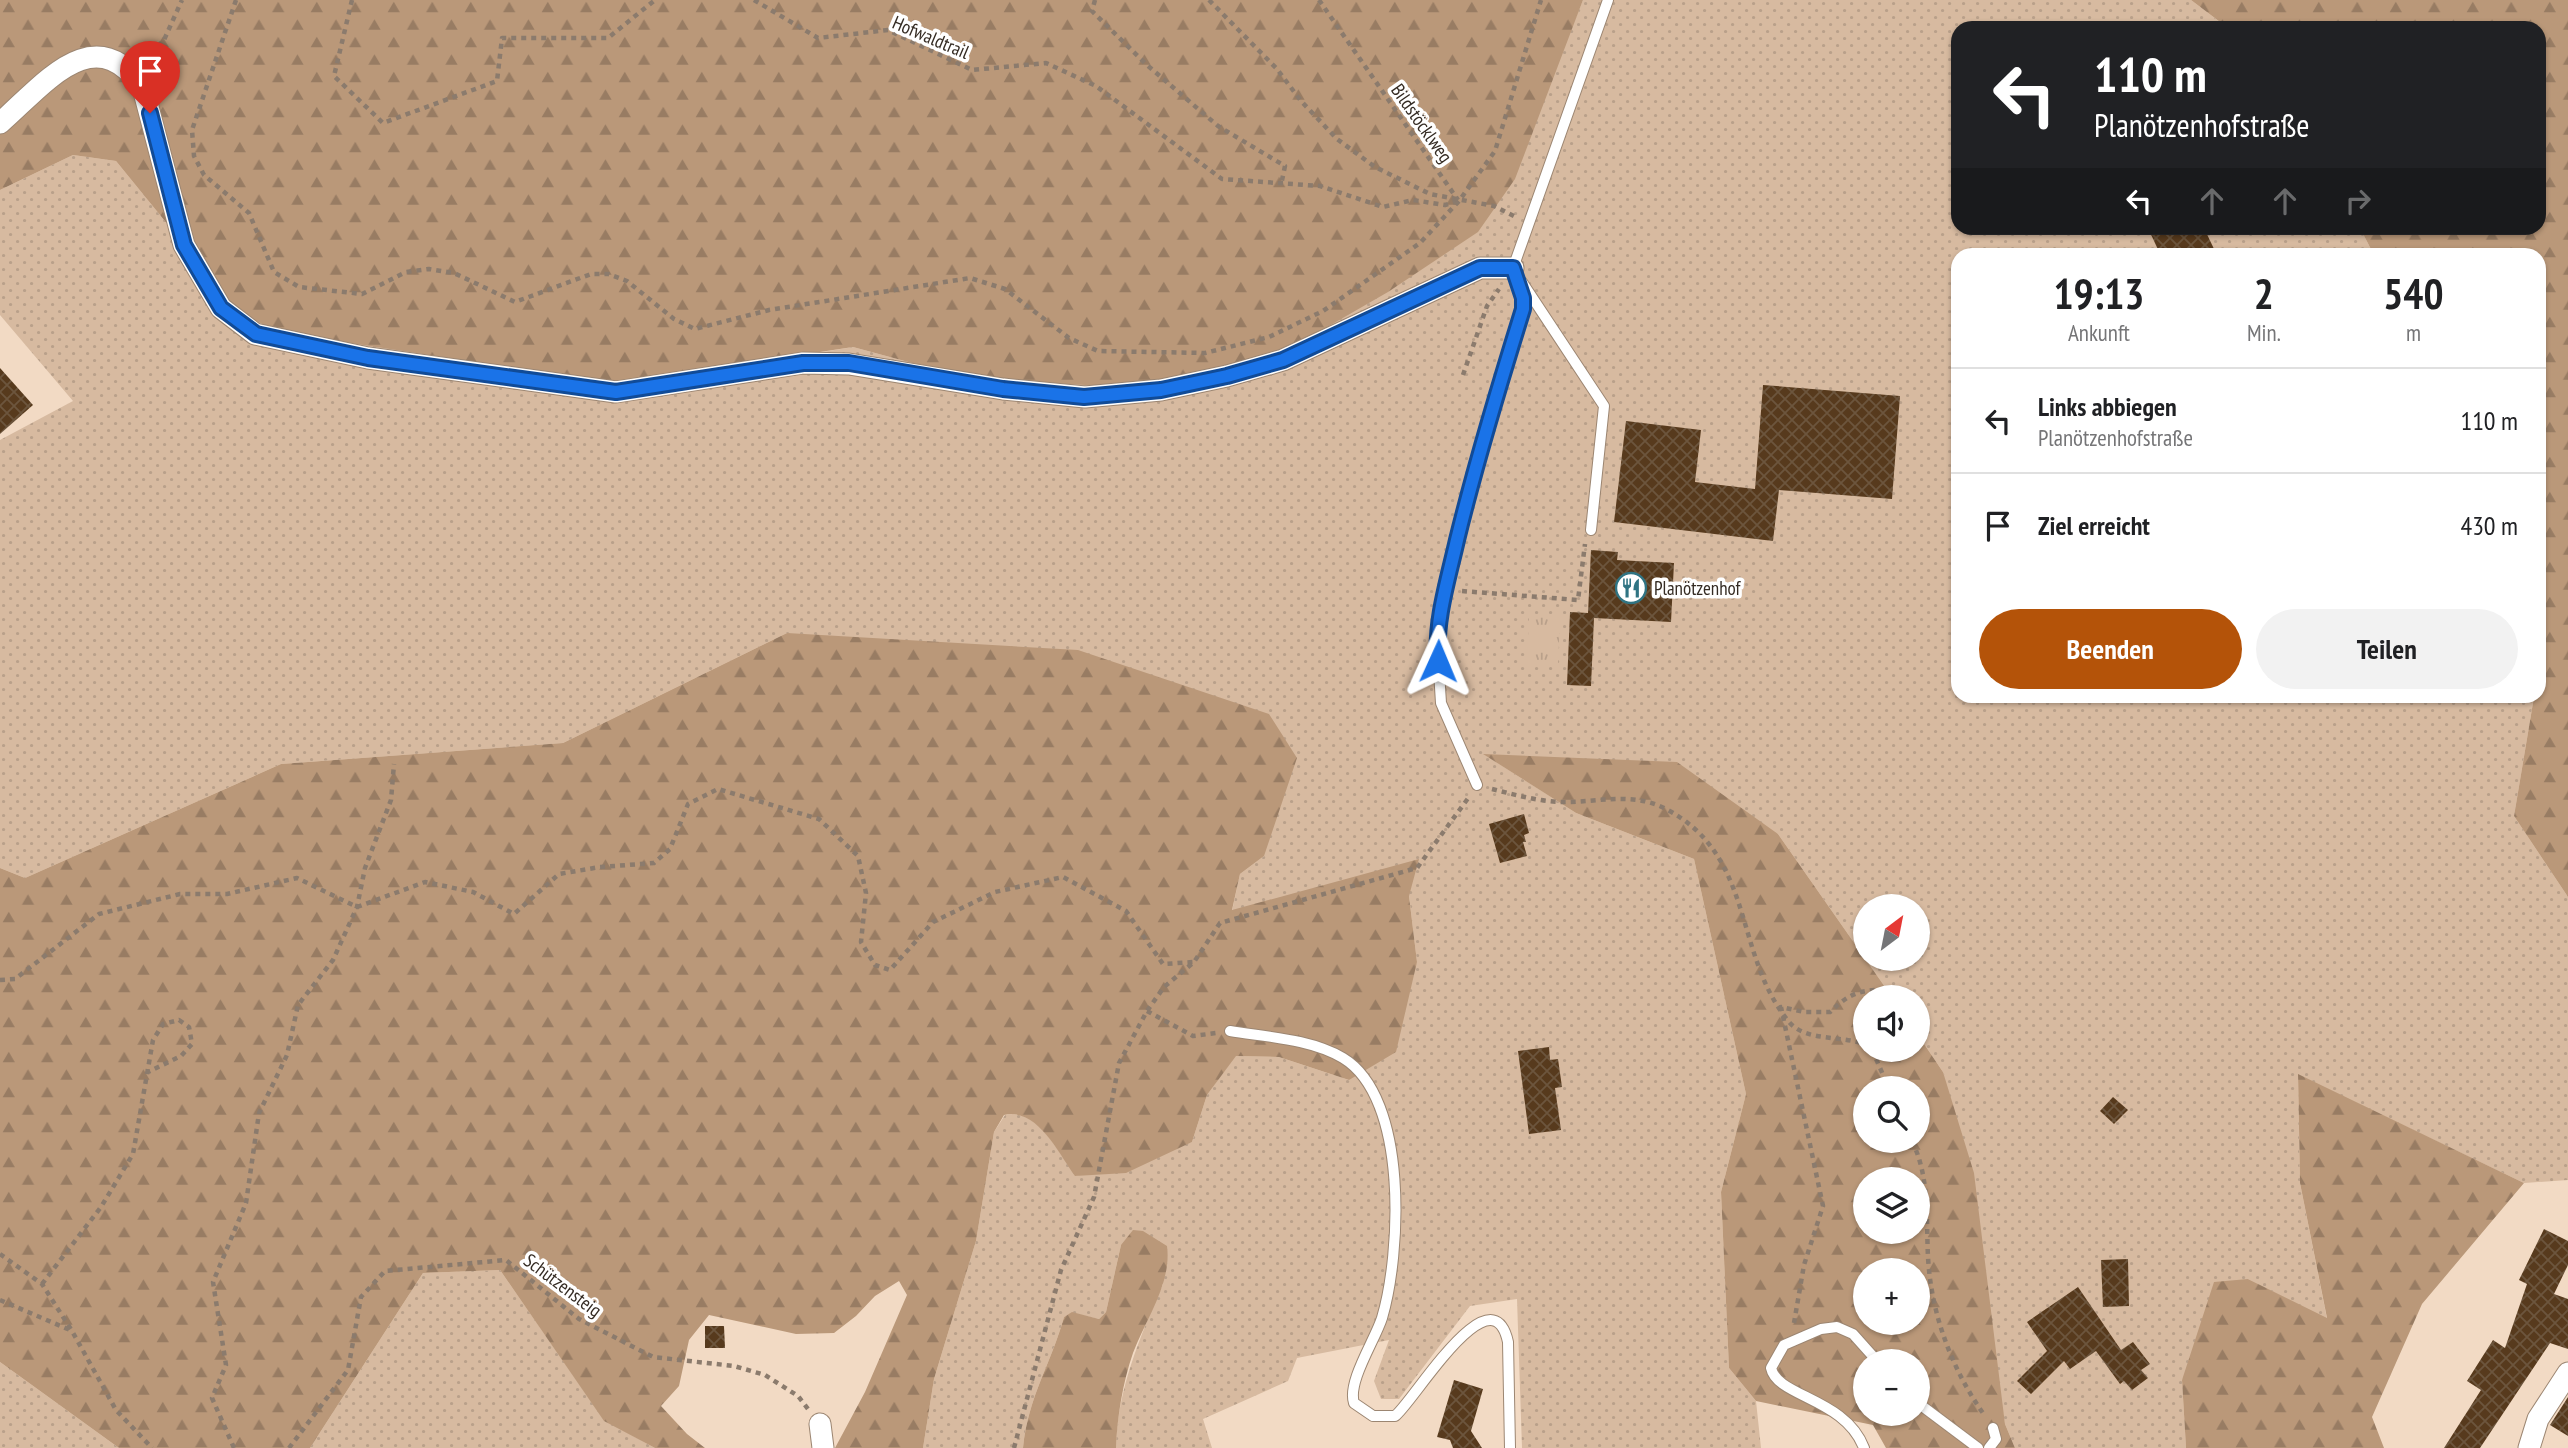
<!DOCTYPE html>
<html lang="de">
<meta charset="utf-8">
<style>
body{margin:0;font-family:"PT Sans Narrow",sans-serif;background:#f2f2f2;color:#202124;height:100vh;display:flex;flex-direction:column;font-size:26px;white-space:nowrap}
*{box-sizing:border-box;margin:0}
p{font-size:23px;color:#757577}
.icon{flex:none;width:38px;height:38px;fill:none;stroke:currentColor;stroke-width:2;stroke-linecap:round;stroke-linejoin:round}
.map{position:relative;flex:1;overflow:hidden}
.panel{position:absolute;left:1951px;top:248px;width:595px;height:455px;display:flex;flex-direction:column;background:#fff;border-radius:21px;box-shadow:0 2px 5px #0004}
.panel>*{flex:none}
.hud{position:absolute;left:1951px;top:21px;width:595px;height:214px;border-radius:21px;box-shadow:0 2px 5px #0004;background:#202124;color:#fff;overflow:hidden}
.needle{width:46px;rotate:32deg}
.controls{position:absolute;left:1853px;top:894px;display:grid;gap:14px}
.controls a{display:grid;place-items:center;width:77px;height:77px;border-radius:50%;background:#fff;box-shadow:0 2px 5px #0004;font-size:35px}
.pin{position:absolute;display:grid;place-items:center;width:60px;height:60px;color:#fff;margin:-72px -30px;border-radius:50% 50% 50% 0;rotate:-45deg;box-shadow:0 0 7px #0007}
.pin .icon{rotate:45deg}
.me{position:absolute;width:77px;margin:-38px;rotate:1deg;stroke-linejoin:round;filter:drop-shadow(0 0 5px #0008)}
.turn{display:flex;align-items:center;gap:24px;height:147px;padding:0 28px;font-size:32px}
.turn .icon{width:91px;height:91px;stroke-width:2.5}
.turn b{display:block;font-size:49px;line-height:60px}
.lanes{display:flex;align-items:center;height:66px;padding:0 28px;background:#0003;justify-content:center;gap:35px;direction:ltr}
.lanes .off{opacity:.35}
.eta{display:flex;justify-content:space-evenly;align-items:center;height:119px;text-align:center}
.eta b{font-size:42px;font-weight:700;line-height:49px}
.primary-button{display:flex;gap:14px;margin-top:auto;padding:14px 28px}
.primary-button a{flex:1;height:80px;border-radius:42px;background:#b45309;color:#fff;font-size:28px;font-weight:700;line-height:80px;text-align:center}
.primary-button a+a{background:#f2f2f2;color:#202124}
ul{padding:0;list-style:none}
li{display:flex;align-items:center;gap:21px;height:105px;padding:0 28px;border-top:2px solid #e0e0e0}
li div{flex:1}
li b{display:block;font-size:26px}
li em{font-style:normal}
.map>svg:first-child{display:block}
.grass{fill:url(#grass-dots);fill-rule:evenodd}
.forest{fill:url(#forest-firs);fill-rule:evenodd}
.park{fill:url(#park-tufts)}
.building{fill:url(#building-cross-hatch)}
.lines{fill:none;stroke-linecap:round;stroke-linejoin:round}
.service-casing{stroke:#9c8672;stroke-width:12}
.minor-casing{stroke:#9c8672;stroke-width:23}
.path{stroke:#8b7b6d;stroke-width:4.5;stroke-dasharray:5 5;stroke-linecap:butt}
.service{stroke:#fff;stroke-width:10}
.minor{stroke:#fff;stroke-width:21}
.route-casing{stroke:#114b97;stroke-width:18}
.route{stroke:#1a73e8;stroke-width:12}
.labels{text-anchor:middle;stroke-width:7;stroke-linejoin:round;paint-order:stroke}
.street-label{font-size:19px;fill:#342b23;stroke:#fff}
.poi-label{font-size:19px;fill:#342b23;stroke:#fff;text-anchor:start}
</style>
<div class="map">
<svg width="2568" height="1448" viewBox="0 0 2568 1448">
<defs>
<pattern id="grass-dots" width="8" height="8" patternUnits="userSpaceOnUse" patternTransform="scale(1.75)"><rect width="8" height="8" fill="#d7baa0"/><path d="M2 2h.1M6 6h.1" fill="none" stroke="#b9a08a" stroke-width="1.8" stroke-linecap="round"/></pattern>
<pattern id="forest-firs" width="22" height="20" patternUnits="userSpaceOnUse" patternTransform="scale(1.75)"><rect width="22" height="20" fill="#ba9879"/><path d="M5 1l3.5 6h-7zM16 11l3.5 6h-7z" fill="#987c63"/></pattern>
<pattern id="park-tufts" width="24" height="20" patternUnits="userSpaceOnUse" patternTransform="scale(1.75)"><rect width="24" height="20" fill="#d7baa0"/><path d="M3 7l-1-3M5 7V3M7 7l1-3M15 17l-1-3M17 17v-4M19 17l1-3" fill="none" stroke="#b9a08a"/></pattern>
<pattern id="building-cross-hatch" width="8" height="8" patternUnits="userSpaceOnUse" patternTransform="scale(1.75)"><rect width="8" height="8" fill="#573a1d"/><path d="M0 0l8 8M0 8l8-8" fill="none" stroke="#6c553d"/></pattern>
</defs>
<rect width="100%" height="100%" fill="#f2dac4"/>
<g class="grass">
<path d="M1583,0h608l37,28h-270v200h402l14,27 -416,1v440l576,1 -20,119 54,81v283l-44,3 -226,-108 2,108 27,136 -79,-40 -66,101 4,68h-171l-10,-24 -62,-352 -25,-37v-37l-26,-1 -114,-163 -293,-79 91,58 118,46 52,235 -25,98 8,176 27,33 5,47h-239l-5,-149 -47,7 -71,93h-18l-7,-18 15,-41 -92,18 -9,23 -85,38 9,29h-96c1,-58 24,-111 47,-164l-42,-39 -15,67 -7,7 -27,-6 -8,4c-13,47 -36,80 -41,131h-100l11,-69 42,-138 18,-109 11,-17c32,-8 54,39 71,61l116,-34 15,-47 28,-39 44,1 70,23 68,-118 -8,-66 -177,15 8,-37 24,-18 -477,-223 -224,110 -282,21 -256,114 -25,-10v-428l73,-39 -73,-86v-125l73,-35 43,6 123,151 522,50 92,-15 59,16 102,18 538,-305zM1866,906h52v53h-52z"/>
<path d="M500,1270l104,150 51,28h-345l113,-175z"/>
<path d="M0,1362l119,86h-119z"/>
</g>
<g class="forest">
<path d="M0,0h1583l-68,179 -37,53 -90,60 -106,61 -83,25 -79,9 -106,-6 -102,-18 -59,-16 -240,36 -335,-51 -39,-20 -123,-151 -43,-6 -73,35z"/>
<path d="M2191,0h377v897l-54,-81 20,-119 5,-1v-440l-165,-1 -14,-27h179v-200h-311z"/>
<path d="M787,633l291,17 191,64 28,44 -33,98 -24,18 -8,36 187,-51 -10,37 8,66 -21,90 -47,28 -70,-23 -43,-1 -29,39 -15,47 -66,31 -51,3c-16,-22 -38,-69 -71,-61l-10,17 -18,109 -42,138 -11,69h-88l30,-56 42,-97 -8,-14 -24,15 -19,20 -22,17 -38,1 -87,-19 -20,25 -10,46 -18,20 26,28 18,14h-50l-51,-27 -104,-151 -77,3 -113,175h-191l-119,-86v-494l25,10 256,-114 282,-21z"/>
<path d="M1483,754l194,8 101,72 114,163 -26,1v52h52v-15l25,37 31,101 31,251 10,24h-129l-13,-23 -117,-24 -27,-33 -8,-176 25,-98 -52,-235 -118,-46zM1866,1088h52v53h-52zM1866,1180h52v52h-52zM1866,1270h52v53h-52zM1866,1362h52v52h-52z"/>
<path d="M2298,1074l226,109 -102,121 -50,113 12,31h-198l-4,-68 32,-98 34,-3 79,39 -27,-135z"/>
<path d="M1133,1230l10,1 24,15c5,37 -21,73 -34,107 -10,28 -16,65 -17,95h-93c5,-51 28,-84 41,-131l8,-5 27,7 7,-7 15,-67z"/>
</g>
<path class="park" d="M1529,616l31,1 -2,47 -31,-1z"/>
<g class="building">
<path d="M2148,228h56l11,23 -10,5h-44z"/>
<path d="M0,368l33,37 -33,29z"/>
<path d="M1763,385l137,11 -8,103 -113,-9 -6,51 -159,-19 12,-101 75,9 -6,52 60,7z"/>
<path d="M1591,550l27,2 -1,8 57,3 -3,59 -77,-4 -3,68 -24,-1 3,-73 18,1z"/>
<path d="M1524,814l5,19 -5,2 2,7h-3l4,14 -27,7 -11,-39z"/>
<path d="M1549,1047l1,13 8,-1 4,28 -7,1 6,42 -32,4 -11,-83z"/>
<path d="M2113,1097l15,13 -14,14 -14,-13z"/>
<path d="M2544,1229l24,12v24l-14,29 14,5v50l-18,-6 -70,105h-36l37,-58 -14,-9 26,-41 12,8 22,-64 -8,-4z"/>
<path d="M2128,1259l1,47 -26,1 -2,-47z"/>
<path d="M2078,1287l43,63 12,-8 17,22 -9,6 7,8 -16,12 -8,-9 -4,3 -24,-33 -26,18 -6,-8 -33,33 -14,-13 30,-30 -20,-29z"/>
<path d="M705,1326h19l1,22h-20z"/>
<path d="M1454,1380l29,9 -12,42 11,17h-29l-3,-8 -13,-3z"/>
<path d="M2568,1397v39l-18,-11z"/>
</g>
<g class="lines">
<g class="service-casing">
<g id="service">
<path d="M1522,282l82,124 -13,124"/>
<path d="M1477,785l-36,-82 -4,-63 9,-50 34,-145 43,-136v-11l-10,-30 95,-268"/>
<path d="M1230,1031c37,6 81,8 113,27 66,40 58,196 39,260 -7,22 -35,64 -28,85l19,13h22c17,-12 97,-148 113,-74l2,106"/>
<path d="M1918,1403l60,45"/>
<path d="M1864,1448c-19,-50 -87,-51 -93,-80l13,-23 37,-16 16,-2 16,7 25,28"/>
<path d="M1989,1448l7,-9 -3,-11"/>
</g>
</g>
<g class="minor-casing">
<g id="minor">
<path d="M0,123c44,-38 94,-106 143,-35l41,157 37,63 34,26 113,24 248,34 187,-29 46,1 154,25 82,8 76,-7 66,-14 56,-16 197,-92h33"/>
<path d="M820,1424l3,24"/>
<path d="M2529,1448l9,-29 30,-46"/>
</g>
</g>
<g class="path">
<path d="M236,0l-44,130 2,26 10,19 45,38 25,59 25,15 63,7 44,-22 23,-3 25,4 61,29 76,-28h17l19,7 47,38 21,10 74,-19 201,-32 35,11 64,49 29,13 107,2 64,-16 54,-26 97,-68 39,-42 36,-50 46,-151"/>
<path d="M352,0l-18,76 49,47 114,-42 5,-43h106l47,-38"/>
<path d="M754,0l64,38 70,-8 84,40 74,-7 50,23 126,93 98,7 63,21 30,-7 32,5 13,-4"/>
<path d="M1095,0l-3,11 55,54 71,61 67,40 -4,19"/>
<path d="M1209,0l68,69 24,32 36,38 38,28 55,27 64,12 22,11"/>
<path d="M1319,0l139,200"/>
<path d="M143,60l21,-20 18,-40"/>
<path d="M1463,375l24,-69 12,-17"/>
<path d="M1462,591l116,9 7,-56"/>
<path d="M1492,789c24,6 48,13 73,13 34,0 67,-10 99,6 93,47 68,147 126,215 17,19 54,12 76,22"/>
<path d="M0,980l15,-1 84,-65 81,-20h47l70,-16 60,29 68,-25 48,10 41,22 45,-40 41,-7 54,-4 16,-14 18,-45 30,-15 101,30 39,37 8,37 -5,49 14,23 15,5 43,-48 62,-30 68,-15 63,34 37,53 31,-2"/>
<path d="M1147,1011l46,25 23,-3"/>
<path d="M1872,1050l17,38"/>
<path d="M1912,1141c18,37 14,77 16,116 3,57 24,113 57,159"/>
<path d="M0,1254l42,30 30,47 44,79 36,38"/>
<path d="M42,1284l59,-77 32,-53 20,-114 10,-16 16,-4 10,7 3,17 -11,12 -33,16"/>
<path d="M0,1300l70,30"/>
<path d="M1794,1323l10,-58 19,-59 -42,-199 23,5h26c22,-21 30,-21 59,-23"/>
<path d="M234,1448l-22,-50 14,-33 -13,-83 33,-79 13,-90 28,-58 11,-50 35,-45 24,-53 8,-39 26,-68 3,-36"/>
<path d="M289,1448l59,-78 13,-73 24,-26 121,-11 73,59 74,38 81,9 31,9 33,21 10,13"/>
<path d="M1014,1448l47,-178 33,-73 25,-134 28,-52 17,-24 30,-25 26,-39 197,-55 52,-71"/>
</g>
<use href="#service" class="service"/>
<use href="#minor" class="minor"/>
</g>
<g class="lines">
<g class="route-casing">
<path id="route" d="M150,113l34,132 37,63 35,26 112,24 248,34 187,-29h46l154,26 81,8 77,-7 66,-14 56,-16 197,-92h33l10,30v11c-24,77 -47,153 -66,231 -9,40 -22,80 -19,121"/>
</g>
<use href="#route" class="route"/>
</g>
<defs>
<g id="restaurant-ring" transform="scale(1.575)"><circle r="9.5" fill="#fff" stroke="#307483" stroke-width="1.5"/><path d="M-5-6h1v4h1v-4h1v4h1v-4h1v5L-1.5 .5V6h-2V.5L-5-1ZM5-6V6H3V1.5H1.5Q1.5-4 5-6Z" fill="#307483"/></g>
</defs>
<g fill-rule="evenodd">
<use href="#restaurant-ring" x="1631" y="588"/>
</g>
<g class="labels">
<g class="street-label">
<text transform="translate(931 37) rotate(23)" y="7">Hofwaldtrail</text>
<text transform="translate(1422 123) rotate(55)" y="7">Bildstöcklweg</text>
<text transform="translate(563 1285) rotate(37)" y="7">Schützensteig</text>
</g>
<g class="poi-label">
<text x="1654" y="595">Planötzenhof</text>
</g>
</g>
</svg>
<div class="controls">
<a><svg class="needle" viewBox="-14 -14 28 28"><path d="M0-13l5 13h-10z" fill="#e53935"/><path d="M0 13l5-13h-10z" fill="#757577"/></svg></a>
<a><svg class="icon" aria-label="sound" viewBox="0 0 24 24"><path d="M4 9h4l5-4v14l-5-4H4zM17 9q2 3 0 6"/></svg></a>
<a><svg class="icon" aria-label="search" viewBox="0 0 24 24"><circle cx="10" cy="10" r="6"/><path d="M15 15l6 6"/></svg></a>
<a><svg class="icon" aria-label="layers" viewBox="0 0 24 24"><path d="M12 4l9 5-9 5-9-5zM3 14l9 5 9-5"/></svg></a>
<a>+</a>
<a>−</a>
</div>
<div class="pin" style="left:150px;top:113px;background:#d93025"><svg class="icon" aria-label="arrive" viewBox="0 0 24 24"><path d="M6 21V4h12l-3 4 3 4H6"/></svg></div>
<svg class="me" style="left:1438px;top:661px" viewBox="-20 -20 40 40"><path d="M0-17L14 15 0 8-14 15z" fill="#1a73e8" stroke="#fff" stroke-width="4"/></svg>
<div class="hud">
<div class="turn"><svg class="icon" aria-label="left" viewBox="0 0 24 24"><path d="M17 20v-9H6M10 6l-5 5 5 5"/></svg><div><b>110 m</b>Planötzenhofstraße</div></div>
<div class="lanes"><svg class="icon" aria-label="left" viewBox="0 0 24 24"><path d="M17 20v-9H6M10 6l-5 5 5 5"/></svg><svg class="icon off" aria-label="ahead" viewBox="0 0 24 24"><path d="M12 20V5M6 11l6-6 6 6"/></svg><svg class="icon off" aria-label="ahead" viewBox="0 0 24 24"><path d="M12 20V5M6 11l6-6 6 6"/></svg><svg class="icon off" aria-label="right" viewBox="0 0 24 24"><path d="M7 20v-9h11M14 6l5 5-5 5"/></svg></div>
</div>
<section class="panel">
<div class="eta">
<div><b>19:13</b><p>Ankunft</p></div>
<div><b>2</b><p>Min.</p></div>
<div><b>540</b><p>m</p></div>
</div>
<ul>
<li><svg class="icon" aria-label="left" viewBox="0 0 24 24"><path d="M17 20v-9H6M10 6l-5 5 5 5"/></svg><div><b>Links abbiegen</b><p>Planötzenhofstraße</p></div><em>110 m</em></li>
<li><svg class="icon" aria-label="arrive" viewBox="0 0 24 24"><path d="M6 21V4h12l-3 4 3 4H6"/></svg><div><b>Ziel erreicht</b></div><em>430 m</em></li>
</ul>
<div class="primary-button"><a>Beenden</a><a>Teilen</a></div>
</section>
</div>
